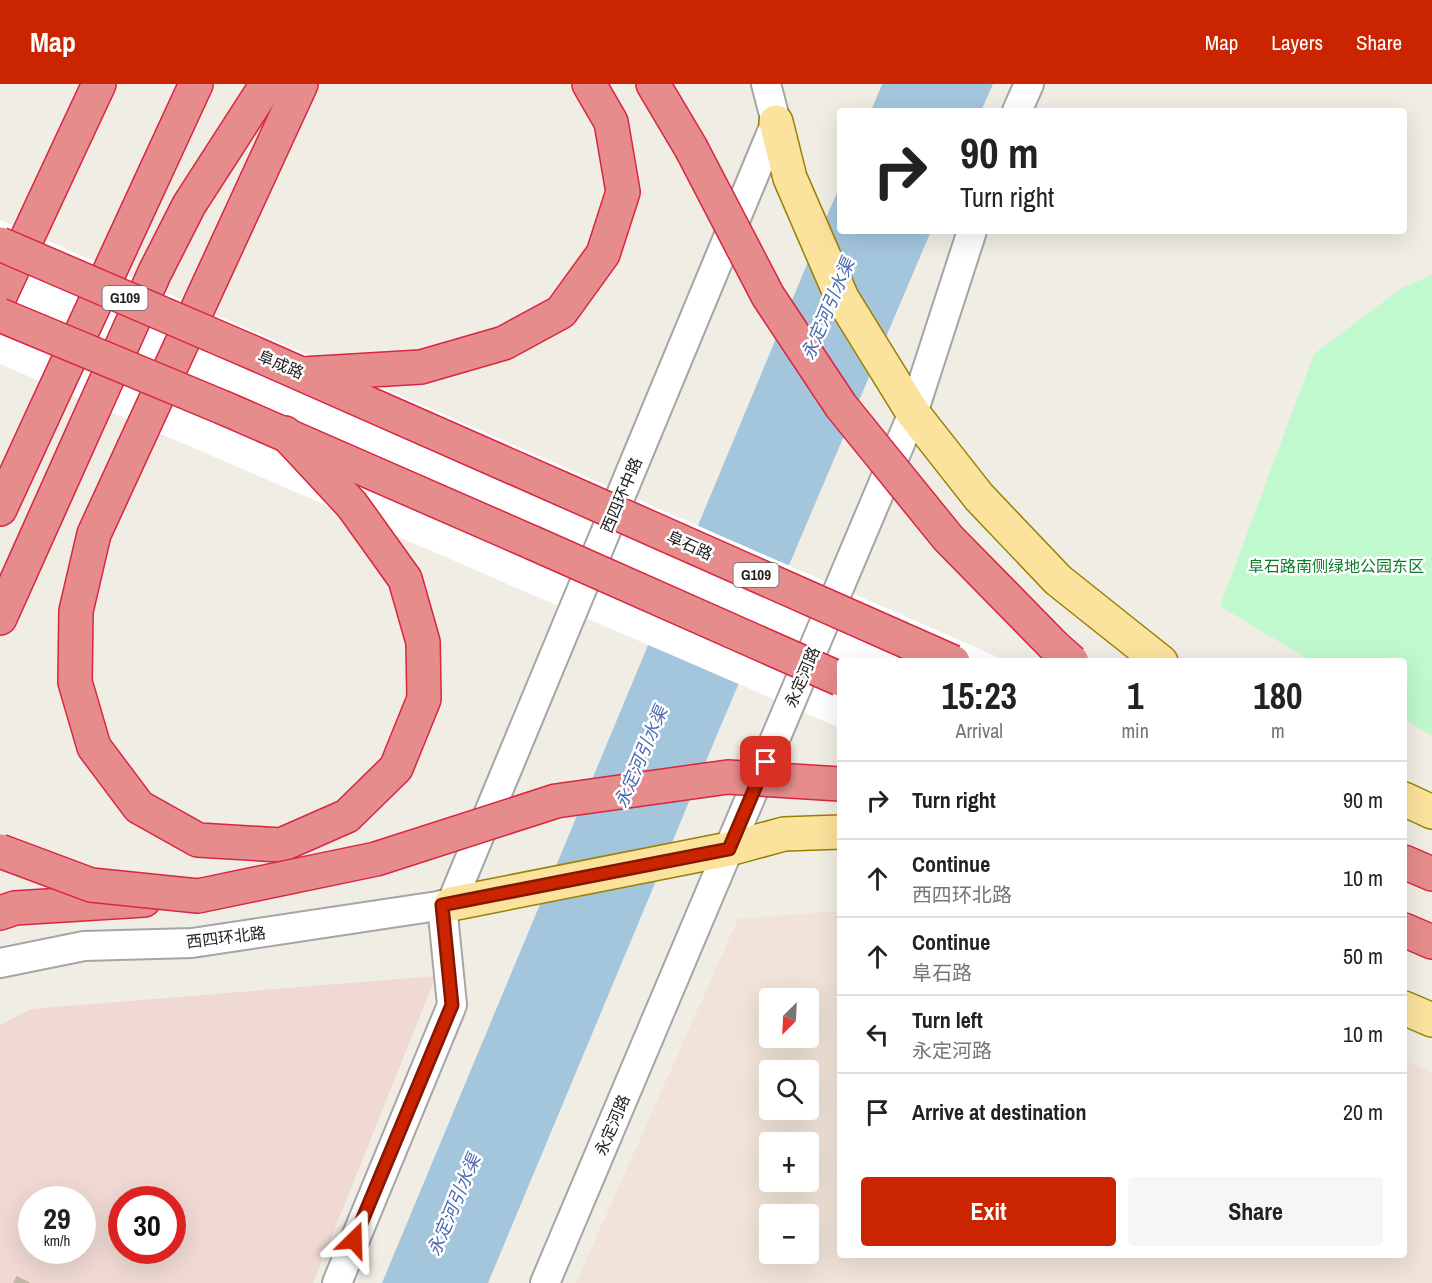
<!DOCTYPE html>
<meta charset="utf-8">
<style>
body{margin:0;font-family:"Archivo Narrow","Noto Sans SC",sans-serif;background:#f6f6f6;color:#222;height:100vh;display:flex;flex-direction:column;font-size:22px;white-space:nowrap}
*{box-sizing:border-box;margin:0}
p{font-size:20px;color:#767676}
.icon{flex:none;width:33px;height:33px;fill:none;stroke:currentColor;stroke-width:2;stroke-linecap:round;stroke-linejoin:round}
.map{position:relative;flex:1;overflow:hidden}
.drawer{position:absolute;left:837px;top:574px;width:570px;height:600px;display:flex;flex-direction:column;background:#fff;border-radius:6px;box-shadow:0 6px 24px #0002}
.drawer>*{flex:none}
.banner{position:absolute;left:837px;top:24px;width:570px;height:126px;border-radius:6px;box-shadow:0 6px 24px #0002;background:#fff;color:#222;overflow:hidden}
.needle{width:39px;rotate:204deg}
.tools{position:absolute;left:759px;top:904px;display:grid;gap:12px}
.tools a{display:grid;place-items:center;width:60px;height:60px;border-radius:6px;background:#fff;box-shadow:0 6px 24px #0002;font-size:30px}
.speed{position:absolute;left:18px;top:1102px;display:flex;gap:12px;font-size:30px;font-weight:700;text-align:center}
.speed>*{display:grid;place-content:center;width:78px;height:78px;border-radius:50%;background:#fff;box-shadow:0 6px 24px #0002;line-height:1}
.speed small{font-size:15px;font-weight:400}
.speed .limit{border:9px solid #d22;background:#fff;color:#111}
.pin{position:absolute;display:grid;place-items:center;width:51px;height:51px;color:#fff;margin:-26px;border-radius:12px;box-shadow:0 3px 9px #0006}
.me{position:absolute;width:66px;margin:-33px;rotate:22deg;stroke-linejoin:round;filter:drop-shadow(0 0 4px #0008)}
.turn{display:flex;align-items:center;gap:21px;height:126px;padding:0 24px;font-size:27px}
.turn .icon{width:78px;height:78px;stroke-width:2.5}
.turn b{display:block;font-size:42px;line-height:51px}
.eta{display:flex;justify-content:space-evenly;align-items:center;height:102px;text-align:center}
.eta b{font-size:36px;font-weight:700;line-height:42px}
.button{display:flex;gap:12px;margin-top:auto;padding:12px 24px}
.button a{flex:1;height:69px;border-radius:6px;background:#cb2401;color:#fff;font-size:24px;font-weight:700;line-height:69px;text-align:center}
.button a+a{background:#f6f6f6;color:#222}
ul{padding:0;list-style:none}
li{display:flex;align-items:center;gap:18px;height:78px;padding:0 24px;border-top:2px solid #e0e0e0}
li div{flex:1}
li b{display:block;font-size:22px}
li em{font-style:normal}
header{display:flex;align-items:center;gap:36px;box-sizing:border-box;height:84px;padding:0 30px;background:#cb2401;color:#fff}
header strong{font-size:28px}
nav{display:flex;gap:33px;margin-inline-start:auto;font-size:21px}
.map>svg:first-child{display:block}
.commercial{fill:#f0d9d3;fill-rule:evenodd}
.military{fill:#f1e3d7;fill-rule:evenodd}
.park{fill:#c1f9cf}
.water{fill:#a4c6dd}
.pier{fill:#fff}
.building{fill:#bcb6ad;stroke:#c1b7a6;stroke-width:1.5}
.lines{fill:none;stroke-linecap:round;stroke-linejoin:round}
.minor-casing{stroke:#a5a5a5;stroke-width:32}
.major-casing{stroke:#988001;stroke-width:36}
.highway-casing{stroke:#da2543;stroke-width:36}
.minor{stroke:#fff;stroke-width:28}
.major{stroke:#fbe39d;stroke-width:33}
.highway{stroke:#e68c8d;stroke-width:33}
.highway-bridge-casing{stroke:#da2543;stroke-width:36;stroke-linecap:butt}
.highway-bridge{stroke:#e68c8d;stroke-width:33}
.route-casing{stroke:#841701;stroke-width:15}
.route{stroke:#cb2401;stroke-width:10}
.labels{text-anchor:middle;stroke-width:5;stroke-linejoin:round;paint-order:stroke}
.shield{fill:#fff;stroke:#626262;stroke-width:1.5}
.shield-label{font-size:15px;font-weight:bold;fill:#1e1e1e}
.street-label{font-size:16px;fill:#1e1e1e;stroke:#fff}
.park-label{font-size:16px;fill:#0c7c29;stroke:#fff}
.water-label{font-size:18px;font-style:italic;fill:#4b6bad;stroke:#fff}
</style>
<header>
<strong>Map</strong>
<nav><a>Map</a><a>Layers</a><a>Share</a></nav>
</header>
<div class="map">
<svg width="1432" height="1199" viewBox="0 0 1432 1199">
<rect width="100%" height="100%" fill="#efede4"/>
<path class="commercial" d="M436,892l-123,307h-313v-258l31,-16zM32,1116h50v51h-50zM122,1116h50v51h-50z"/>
<path class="military" d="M840,827v345h564v-196l28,13v210h-856l162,-364zM770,915h38v39h-38zM770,987h38v39h-38zM770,1059h38v39h-38zM770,1131h38v39h-38z"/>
<path class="park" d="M1432,191v461l-28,-17v-57l-93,-1 -91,-55 94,-252 88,-66z"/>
<g class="water">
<path d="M882,0h111l-12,27h-110z"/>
<path d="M840,101v46h91l-212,499 -231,553h-106z"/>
</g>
<path class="pier" d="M0,136l1002,439 -1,3h-161v66l-840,-364z"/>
<path class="building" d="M17,1193l12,6h-15z"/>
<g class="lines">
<g class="minor-casing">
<g id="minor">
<path d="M1017,27l12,-27"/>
<path d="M0,879l84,-17 108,-3 259,-39 325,-782 -10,-38"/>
<path d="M337,1199l115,-278 -10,-100"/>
<path d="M545,1199l368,-870 59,-182"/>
</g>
</g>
<g class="major-casing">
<g id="major">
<path d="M776,38l14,56 52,120 71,115 66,84 79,83 103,82"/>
<path d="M1404,715l28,13"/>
<path d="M451,820l278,-55 55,-15 56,-2"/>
<path d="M1404,924l28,12"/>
</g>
</g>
<g class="highway-casing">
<g id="highway">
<path d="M653,0l38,64"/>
<path d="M0,212l99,-212"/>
<path d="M249,267l311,137"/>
<path d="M303,290l118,-7 83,-24 57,-31 42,-58 20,-62 -12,-70 -22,-38"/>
<path d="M224,324l309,135"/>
<path d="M285,349l67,72 53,74 18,63 1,57 -28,69 -49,48 -66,29 -83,-5 -59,-33 -45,-60 -19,-65 1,-71 18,-77 207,-450"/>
<path d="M0,425l196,-425"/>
<path d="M0,534l155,-346 34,-67 78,-121"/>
<path d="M1404,778l28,12"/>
<path d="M0,829l15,-5 129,-8"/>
<path d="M1404,846l28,12"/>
</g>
</g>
<use href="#minor" class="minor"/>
<use href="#major" class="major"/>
<use href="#highway" class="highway"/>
<g class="highway-bridge-casing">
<g id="highway-bridge">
<path d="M691,64l77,148 73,110 107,132 108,110 16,14"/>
<path d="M0,160l249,107"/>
<path d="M0,231l224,93"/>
<path d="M560,404l393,174"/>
<path d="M533,459l307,136"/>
<path d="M0,767l91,34 107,11 178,-37 180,-58 172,-24 112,7"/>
</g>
</g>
<use href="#highway-bridge" class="highway-bridge"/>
</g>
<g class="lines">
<g class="route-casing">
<path id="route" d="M354,1156l98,-235 -10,-100 287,-56 37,-87"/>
</g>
<use href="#route" class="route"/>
</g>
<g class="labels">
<g class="shield">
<rect x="102.5" y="202" width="45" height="24" rx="4.5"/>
<rect x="733.5" y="479" width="45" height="24" rx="4.5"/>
</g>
<g class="shield-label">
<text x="125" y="219">G109</text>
<text x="756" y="496">G109</text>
</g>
<g class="street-label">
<text transform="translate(281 280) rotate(23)" y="6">阜成路</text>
<text transform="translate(621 411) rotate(-67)" y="6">西四环中路</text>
<text transform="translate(690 461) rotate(24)" y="6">阜石路</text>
<text transform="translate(802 593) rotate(-67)" y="6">永定河路</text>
<text transform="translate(226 853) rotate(-7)" y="6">西四环北路</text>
<text transform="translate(612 1041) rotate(-67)" y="6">永定河路</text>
</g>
<g class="park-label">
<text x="1336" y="488">阜石路南侧绿地公园东区</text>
</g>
<g class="water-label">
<text transform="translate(828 225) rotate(-67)" y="6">永定河引水渠</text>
<text transform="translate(641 673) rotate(-67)" y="6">永定河引水渠</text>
<text transform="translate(454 1121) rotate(-67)" y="6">永定河引水渠</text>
</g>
</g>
</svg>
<div class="tools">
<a><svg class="needle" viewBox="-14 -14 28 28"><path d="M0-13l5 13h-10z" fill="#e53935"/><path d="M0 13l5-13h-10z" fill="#767676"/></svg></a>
<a><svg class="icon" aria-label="search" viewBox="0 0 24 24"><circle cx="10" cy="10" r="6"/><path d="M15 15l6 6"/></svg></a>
<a>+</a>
<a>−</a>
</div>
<div class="speed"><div>29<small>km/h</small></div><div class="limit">30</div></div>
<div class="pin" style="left:766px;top:678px;background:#d93025"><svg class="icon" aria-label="arrive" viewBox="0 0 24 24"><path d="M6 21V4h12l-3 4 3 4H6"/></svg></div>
<svg class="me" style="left:354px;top:1156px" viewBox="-20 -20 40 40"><path d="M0-17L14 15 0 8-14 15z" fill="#cb2401" stroke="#fff" stroke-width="4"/></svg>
<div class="banner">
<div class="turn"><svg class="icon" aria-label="right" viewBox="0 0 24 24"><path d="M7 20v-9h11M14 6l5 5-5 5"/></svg><div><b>90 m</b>Turn right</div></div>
</div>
<section class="drawer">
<div class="eta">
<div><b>15:23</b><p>Arrival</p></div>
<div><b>1</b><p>min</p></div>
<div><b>180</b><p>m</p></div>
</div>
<ul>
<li><svg class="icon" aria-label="right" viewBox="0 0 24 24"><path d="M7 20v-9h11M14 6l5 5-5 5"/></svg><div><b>Turn right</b></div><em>90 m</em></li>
<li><svg class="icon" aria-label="ahead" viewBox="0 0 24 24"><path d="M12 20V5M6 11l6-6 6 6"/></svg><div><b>Continue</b><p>西四环北路</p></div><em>10 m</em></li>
<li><svg class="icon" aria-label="ahead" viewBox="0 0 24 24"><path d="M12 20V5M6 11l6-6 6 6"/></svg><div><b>Continue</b><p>阜石路</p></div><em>50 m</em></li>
<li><svg class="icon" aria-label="left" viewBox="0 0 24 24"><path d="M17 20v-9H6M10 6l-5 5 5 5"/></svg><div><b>Turn left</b><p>永定河路</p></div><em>10 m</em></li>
<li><svg class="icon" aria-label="arrive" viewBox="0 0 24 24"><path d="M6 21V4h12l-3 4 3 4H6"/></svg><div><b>Arrive at destination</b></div><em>20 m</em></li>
</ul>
<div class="button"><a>Exit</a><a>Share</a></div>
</section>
</div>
